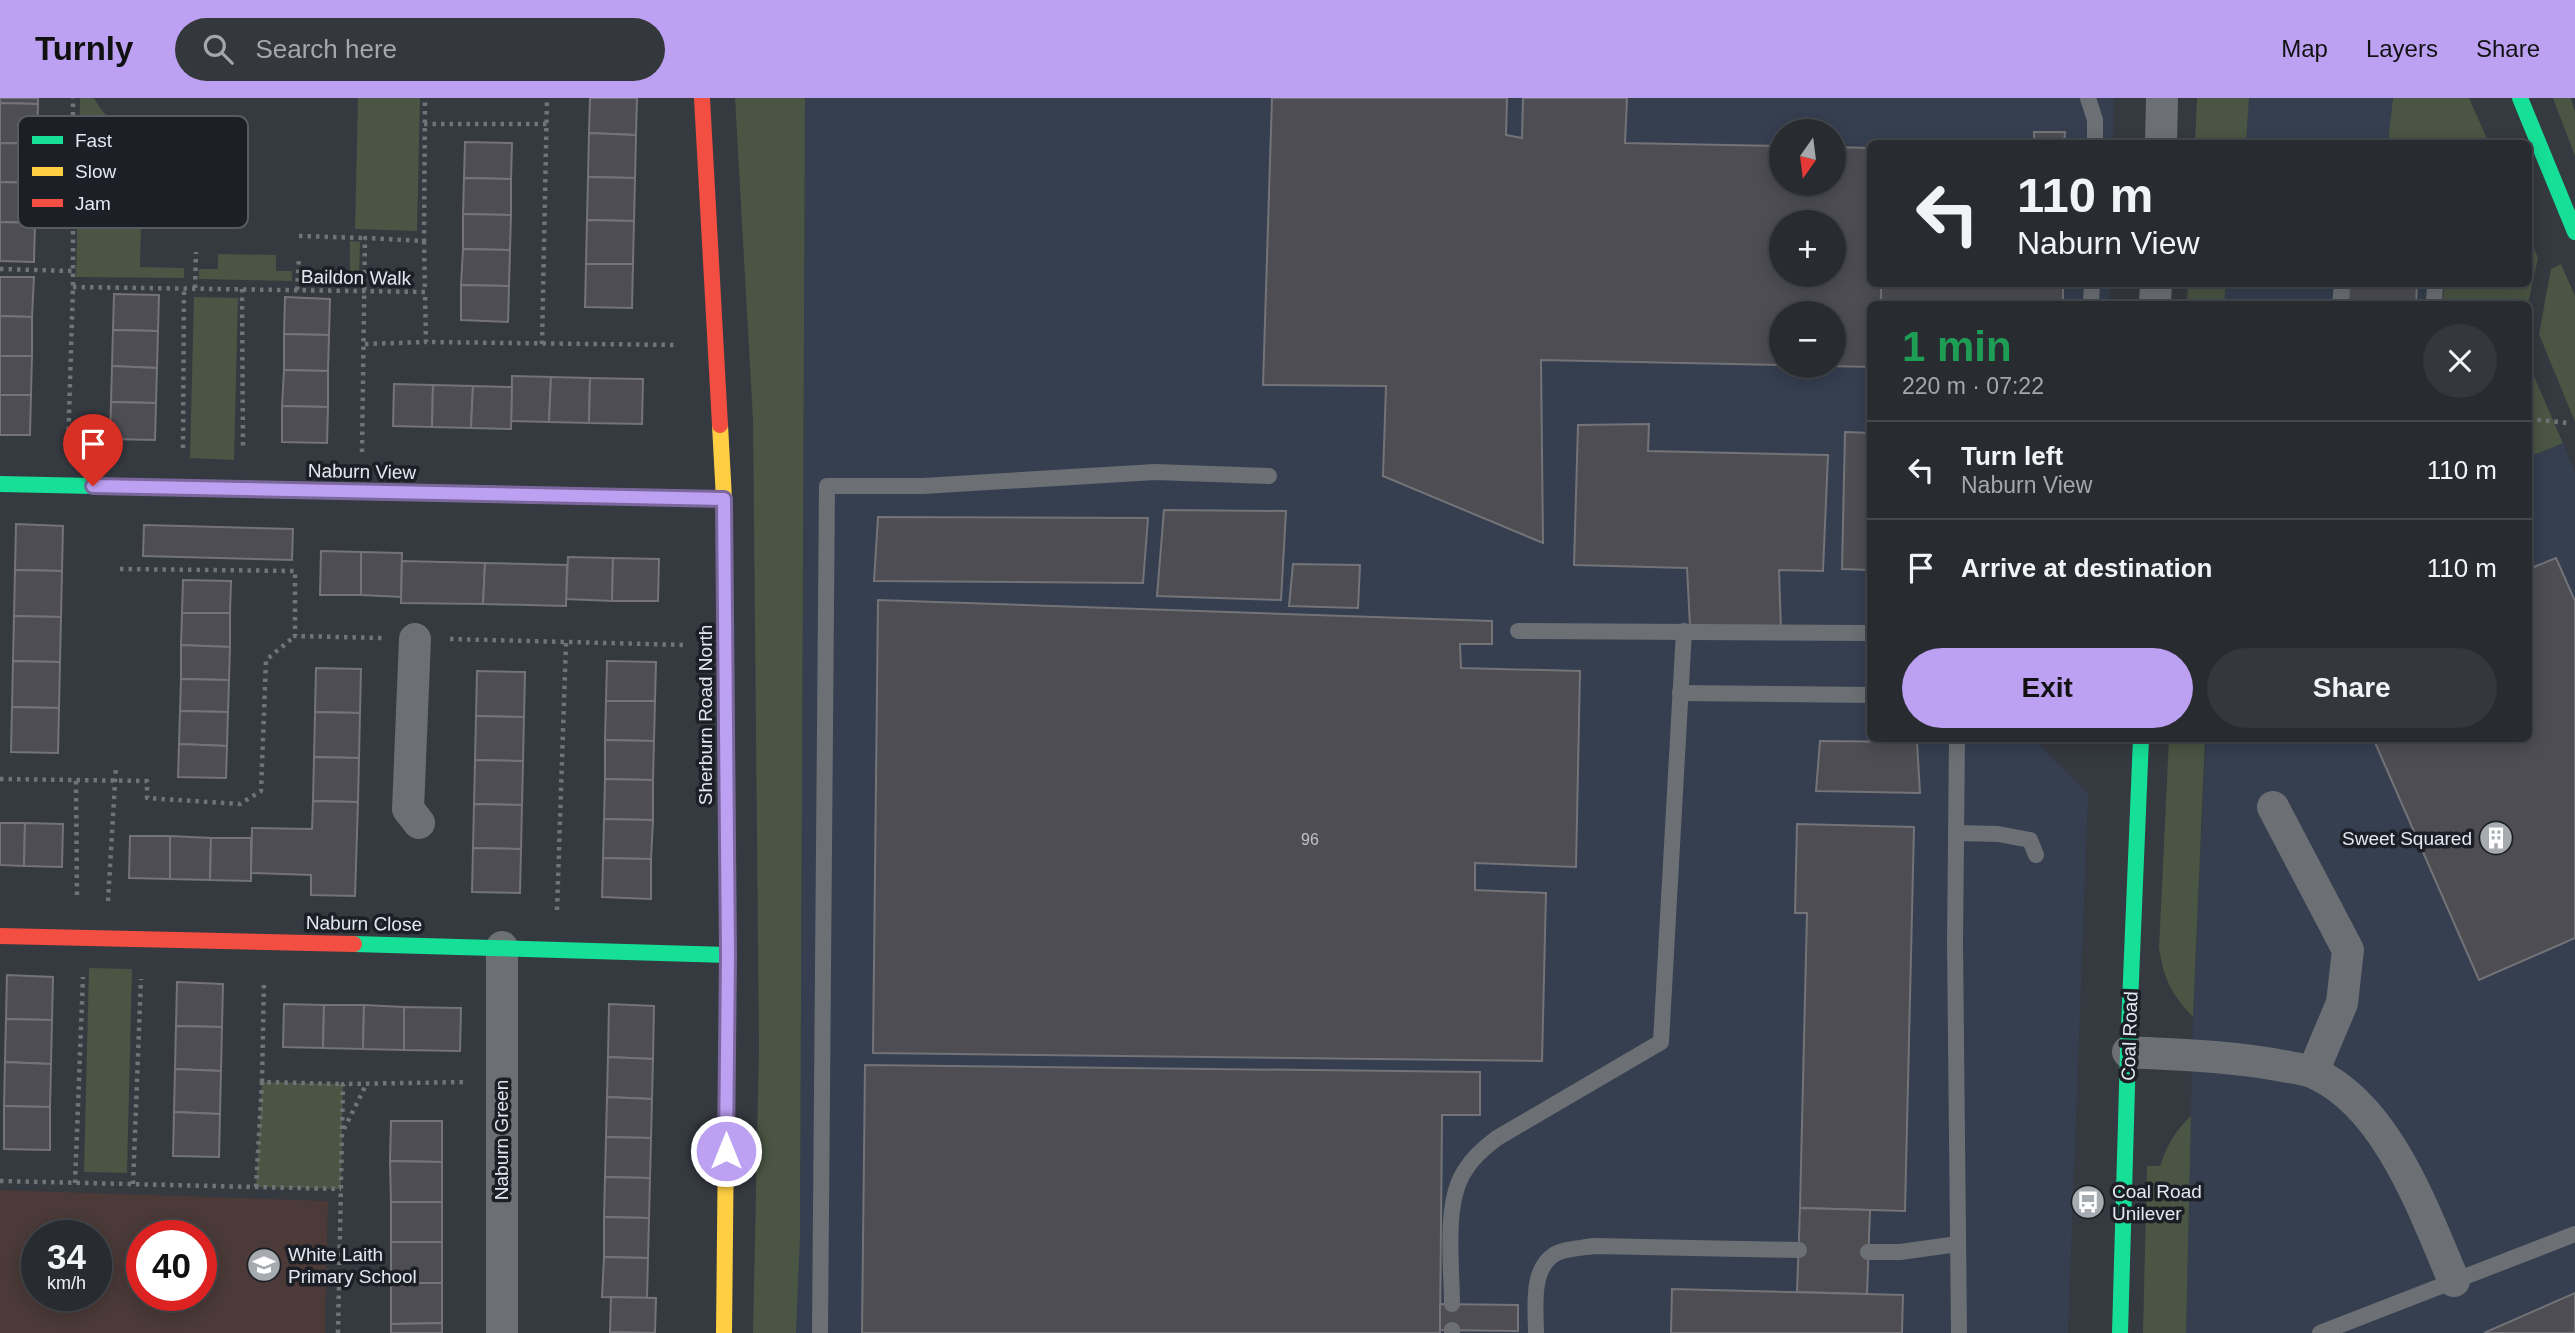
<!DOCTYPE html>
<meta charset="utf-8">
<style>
body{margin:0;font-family:Helvetica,sans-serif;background:#34373c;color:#f1f3f6;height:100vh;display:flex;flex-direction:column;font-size:26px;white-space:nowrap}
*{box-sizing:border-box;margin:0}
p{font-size:23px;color:#a5a7ab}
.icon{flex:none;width:38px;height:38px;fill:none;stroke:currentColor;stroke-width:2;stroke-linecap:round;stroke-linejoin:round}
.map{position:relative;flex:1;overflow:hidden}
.drawer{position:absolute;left:1867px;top:203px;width:665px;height:441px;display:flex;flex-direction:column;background:#282b30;border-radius:10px;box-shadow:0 4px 18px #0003,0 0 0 2px #44474c}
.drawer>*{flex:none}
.guide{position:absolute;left:1867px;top:42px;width:665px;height:147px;border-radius:10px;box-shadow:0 4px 18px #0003,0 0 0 2px #44474c;background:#282b30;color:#f1f3f6;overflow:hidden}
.needle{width:46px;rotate:194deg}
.fabs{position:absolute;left:1769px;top:21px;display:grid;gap:14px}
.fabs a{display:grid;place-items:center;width:77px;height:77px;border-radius:50%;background:#282b30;box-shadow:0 4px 18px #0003,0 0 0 2px #44474c;font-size:35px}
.speed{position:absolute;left:21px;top:1122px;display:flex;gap:14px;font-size:35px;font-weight:700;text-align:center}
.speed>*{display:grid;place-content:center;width:91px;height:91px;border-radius:50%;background:#282b30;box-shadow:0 4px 18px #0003,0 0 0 2px #44474c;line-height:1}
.speed small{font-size:18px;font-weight:400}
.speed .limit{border:10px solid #d22;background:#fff;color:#111}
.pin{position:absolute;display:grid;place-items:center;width:60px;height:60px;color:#fff;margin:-72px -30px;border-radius:50% 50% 50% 0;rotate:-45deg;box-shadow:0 0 7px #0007}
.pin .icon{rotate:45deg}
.me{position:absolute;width:77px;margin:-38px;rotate:0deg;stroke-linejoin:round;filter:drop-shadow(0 0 5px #0008)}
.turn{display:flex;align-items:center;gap:24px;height:147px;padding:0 35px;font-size:32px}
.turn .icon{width:91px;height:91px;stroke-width:2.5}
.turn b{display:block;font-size:49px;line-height:60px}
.round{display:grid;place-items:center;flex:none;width:74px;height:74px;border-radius:37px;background:#34373c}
.overview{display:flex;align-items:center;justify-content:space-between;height:119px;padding:0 35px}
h1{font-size:42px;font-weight:700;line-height:52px;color:#1e9e55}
.primary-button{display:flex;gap:14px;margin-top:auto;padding:14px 35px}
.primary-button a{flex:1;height:80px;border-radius:42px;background:#bca0f2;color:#111;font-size:28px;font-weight:700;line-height:80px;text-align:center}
.primary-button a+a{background:#34373c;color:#f1f3f6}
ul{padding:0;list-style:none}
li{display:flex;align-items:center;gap:21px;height:98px;padding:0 35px;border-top:2px solid #44474c}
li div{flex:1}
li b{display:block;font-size:26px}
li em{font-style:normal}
header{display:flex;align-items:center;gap:42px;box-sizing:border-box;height:98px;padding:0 35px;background:#bca0f2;color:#111}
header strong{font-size:33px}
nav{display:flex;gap:38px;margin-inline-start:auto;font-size:24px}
.search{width:490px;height:63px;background:#34373c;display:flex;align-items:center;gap:18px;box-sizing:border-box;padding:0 24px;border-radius:38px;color:#a5a7ab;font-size:26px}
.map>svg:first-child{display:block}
.built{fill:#353f50;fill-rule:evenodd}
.education{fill:#4b3a37;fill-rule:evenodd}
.green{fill:#4a5543}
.building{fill:#4e4d53;stroke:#737378;stroke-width:2;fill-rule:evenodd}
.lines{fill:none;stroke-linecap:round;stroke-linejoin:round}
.path{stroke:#707477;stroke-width:4.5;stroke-dasharray:3.5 5;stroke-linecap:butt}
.lane{stroke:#6c7074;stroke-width:16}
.street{stroke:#6c7074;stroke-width:32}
.fast{stroke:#16e098;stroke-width:16}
.slow{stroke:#ffcf43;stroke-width:16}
.jam{stroke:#f24e42;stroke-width:16}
.route-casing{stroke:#7a689d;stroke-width:18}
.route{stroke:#bca0f2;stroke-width:12}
.labels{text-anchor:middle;stroke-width:7;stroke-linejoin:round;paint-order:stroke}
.number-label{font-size:16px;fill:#bec1c9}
.street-label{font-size:19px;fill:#e3e8f0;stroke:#1c1f25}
.poi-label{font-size:19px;fill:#e3e8f0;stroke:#1c1f25;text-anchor:start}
.key{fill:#1c1f25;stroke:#585b62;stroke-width:2}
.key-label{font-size:19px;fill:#e3e8f0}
</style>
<header>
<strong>Turnly</strong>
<div class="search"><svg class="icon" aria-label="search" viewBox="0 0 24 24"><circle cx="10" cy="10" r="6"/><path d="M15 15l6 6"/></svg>Search here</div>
<nav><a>Map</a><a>Layers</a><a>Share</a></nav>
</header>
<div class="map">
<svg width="2575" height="1235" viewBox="0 0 2575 1235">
<rect width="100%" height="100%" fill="#353940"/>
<g class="built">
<path d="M805,0h1309l-1,45 -242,1v140h239v20h-239v434l163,1 54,55 -20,539h-1272l4,-98zM1782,33h52v53h-52zM1782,124h52v53h-52zM1782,215h52v53h-52z"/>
<path d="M2249,0h144l-5,45 -142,1z"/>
<path d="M2226,186h218l-1,20h-219z"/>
<path d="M2563,345l12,29v861h-389l7,-316 13,-278 323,-1v-281z"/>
</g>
<path class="education" d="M0,1092l328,11 -3,132h-325zM37,1138h59v59h-59zM142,1138h59v59h-59z"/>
<g class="green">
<path d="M80,0h14c11,21 27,30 49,40l-3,129 44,1v10l-108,-1z"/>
<path d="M358,0h62l-3,133 -62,-2z"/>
<path d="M735,0h70l-5,1137 -4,98h-43l6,-284 -6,-630z"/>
<path d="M2197,0h52l-3,45h-51z"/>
<path d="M2393,0h76l20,45h-101z"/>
<path d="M2553,0h18l4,14v44z"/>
<path d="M2529,139l9,21 -10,46h-85l1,-20h85z"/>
<path d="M350,143l10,1 -1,41 -55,-2v-10l46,2z"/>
<path d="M218,156l58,1v16h16v10l-93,-2v-10h19z"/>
<path d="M2561,166l14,32v126l-36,-88 12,-65z"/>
<path d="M2188,186h38l-2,20h-37z"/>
<path d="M194,199l44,1 -4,162 -44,-2z"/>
<path d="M2529,267l34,78 -34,14z"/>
<path d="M2169,641h36l-12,278c-22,-23 -29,-38 -34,-69z"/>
<path d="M89,870l43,1 -5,204 -43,-1z"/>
<path d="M262,984l81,2 -2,105 -85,-2z"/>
<path d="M2191,1018l-5,217h-43l4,-167h13c7,-21 15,-35 31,-50z"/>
</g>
<g class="building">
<path d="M0,0h38v6l-38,-1z"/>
<path d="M590,0h47l-1,37 -47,-2z"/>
<path d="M1272,0h235l-1,37 16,3 1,-40h104l-2,45 157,3v38h52v-37l37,1v136h10v20h-10v63l-44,-1h7v-53h-52v52l-241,-5 2,183 -160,-67 3,-90 -123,-1zM1782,124h52v53h-52z"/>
<path d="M0,5l38,1 -1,40 -37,-1z"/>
<path d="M2034,34h31l-1,12h-30z"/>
<path d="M589,35l47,2 -1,43 -47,-1z"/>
<path d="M465,44l47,1 -1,36 -47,-1z"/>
<path d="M0,45l37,1 -1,39 -36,-1z"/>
<path d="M588,79l47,1 -1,43 -47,-1z"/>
<path d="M464,80l47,1v36l-48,-1z"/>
<path d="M0,84l36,1 -1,40 -35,-1z"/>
<path d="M463,116l48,1 -1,35 -47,-1z"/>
<path d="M587,122l47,1 -1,43h-47z"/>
<path d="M0,124l35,1 -1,39 -34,-1z"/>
<path d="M463,151l47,1 -1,36 -48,-1z"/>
<path d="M586,166h47l-1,44 -47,-1z"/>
<path d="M0,179h34l-2,40 -32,-1z"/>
<rect x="1881" y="186" width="182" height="20"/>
<path d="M2349,186h68l-1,20h-68z"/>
<path d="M461,187l48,1 -1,36 -47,-2z"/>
<path d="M114,196l45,1 -1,36 -45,-1z"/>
<path d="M285,199l45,2 -1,36 -45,-1z"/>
<path d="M0,218l32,1v39h-32z"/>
<path d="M113,232l45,1 -1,37 -45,-2z"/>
<path d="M284,236l45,1 -1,36 -44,-1z"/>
<path d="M0,258h32l-1,39h-31z"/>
<path d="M112,268l45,2 -1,35 -45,-1z"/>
<path d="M284,272l44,1v36l-46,-1z"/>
<path d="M512,278l39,1 -2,45 -38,-1z"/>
<path d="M551,279l39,1 -1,45 -40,-1z"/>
<path d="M590,280l53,1 -1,45 -53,-1z"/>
<path d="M394,286l39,1 -1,42 -39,-1z"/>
<path d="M433,287l40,1 -2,42 -39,-1z"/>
<path d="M473,288l39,1 -1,42 -40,-1z"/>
<path d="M0,297h31l-1,40h-30z"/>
<path d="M111,304l45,1 -1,37 -45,-1z"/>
<path d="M282,308l46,1 -1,36 -45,-1z"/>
<path d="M1649,326l-1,27 180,4 -5,116 -44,-1 2,60 -91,-4 -3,-58 -113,-3 4,-140z"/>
<path d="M1845,334l26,1v137l-29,-1z"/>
<path d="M1164,412l122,1 -5,89 -124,-4z"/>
<path d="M878,419l270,1 -5,65 -269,-2z"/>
<path d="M16,426l47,2 -1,45 -47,-1z"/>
<path d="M144,427l149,4 -1,31 -149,-4z"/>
<path d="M321,453l40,1v43h-41z"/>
<path d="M361,454l41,1 -1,44 -40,-2z"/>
<path d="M568,459l45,1 -1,43 -46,-2z"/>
<path d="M613,460l46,1 -1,42h-46z"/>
<path d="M2556,460l19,43v337l-96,42 -106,-242h156v-169z"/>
<path d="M402,463l83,2 -2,41 -82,-1z"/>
<path d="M485,465l82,2 -1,41 -83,-2z"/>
<path d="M1293,466l67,1 -2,43 -69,-2z"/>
<path d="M15,472l47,1 -1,46 -47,-1z"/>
<path d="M183,482l48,1 -1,32h-48z"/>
<path d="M878,502l614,21v23h-32l1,24 119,3 -4,196 -101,-4v27l71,3 -4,168 -669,-8z"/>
<path d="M182,515h48v34l-49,-2z"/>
<path d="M14,518l47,1 -1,45 -47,-1z"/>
<path d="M181,547l49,2 -1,33 -48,-1z"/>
<path d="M13,563l47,1 -1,46 -47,-1z"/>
<path d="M607,563l49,1 -1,39h-49z"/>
<path d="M316,570l45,1 -1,44 -45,-1z"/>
<path d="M477,573l48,1 -1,45 -48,-1z"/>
<path d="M181,581l48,1 -1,32 -48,-1z"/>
<path d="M606,603h49l-1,40 -49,-1z"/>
<path d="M12,609l47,1 -1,45 -47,-1z"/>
<path d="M180,613l48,1 -1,34 -48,-2z"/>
<path d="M315,614l45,1 -1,45 -45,-1z"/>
<path d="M476,618l48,1 -1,44 -48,-1z"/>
<path d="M605,642l49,1 -1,39 -48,-1z"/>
<path d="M1820,643l97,1 3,51 -104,-2z"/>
<path d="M179,646l48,2 -1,32 -48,-1z"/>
<path d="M314,659l45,1 -1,44 -45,-1z"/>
<path d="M475,662l48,1 -1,44 -48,-1z"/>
<path d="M605,681l48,1v40l-49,-1z"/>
<path d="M313,703l45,1 -3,94 -44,-1v-20l-60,-2 1,-45 60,1z"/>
<path d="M474,706l48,1 -1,44 -48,-1z"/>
<path d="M604,721l49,1 -2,39 -48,-1z"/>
<path d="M0,725h25l-1,43 -24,-1z"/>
<path d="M25,725l38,1 -1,43 -38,-1z"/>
<path d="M1797,726l117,3 -9,384 -105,-3 7,-295h-12z"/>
<path d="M130,738h40v43l-41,-1z"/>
<path d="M170,738l41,2 -1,42 -40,-1z"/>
<path d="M211,740h40v43l-41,-1z"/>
<path d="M473,750l48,1 -1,44 -48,-1z"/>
<path d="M603,760l48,1v40l-49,-2z"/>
<path d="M7,877l46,2 -1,43 -46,-1z"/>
<path d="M177,884l46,2 -1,43 -46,-1z"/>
<path d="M284,906l40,1 -1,43 -40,-1z"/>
<path d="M609,906l45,2 -1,53 -45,-2z"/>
<path d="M324,907h40l-1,44 -40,-1z"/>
<path d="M364,907l40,2v43l-41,-1z"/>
<path d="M404,909l57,1 -1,43 -56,-1z"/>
<path d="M6,921l46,1 -1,44 -46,-2z"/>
<path d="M176,928l46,1 -1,44 -46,-2z"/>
<path d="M608,959l45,2 -1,40 -45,-2z"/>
<path d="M5,964l46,2 -1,43 -46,-1z"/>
<path d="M865,967l615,7v43h-38l-2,218h-578z"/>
<path d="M175,971l46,2 -1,43 -46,-2z"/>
<path d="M607,999l45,2 -1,39 -45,-1z"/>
<path d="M4,1008l46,1v43l-46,-1z"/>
<path d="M174,1014l46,2 -1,43 -46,-1z"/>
<path d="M391,1023h51v41l-52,-1z"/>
<path d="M606,1039l45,1 -1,40 -45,-1z"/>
<path d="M390,1063l52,1v40h-51z"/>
<path d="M605,1079l45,1 -1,40 -45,-1z"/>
<rect x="391" y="1104" width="51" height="40"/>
<path d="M1800,1110l70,2 -3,84 -70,-2z"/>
<path d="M604,1119l45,1 -1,40 -44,-1z"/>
<rect x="391" y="1144" width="51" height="41"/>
<path d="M604,1159l44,1 -1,40 -45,-1z"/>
<path d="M391,1185h51v40l-51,1z"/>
<path d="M1672,1191l231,6 -1,38h-231z"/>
<path d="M2575,1195v40h-91z"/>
<path d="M611,1199l45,1 -1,35 -45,-1z"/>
<path d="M1440,1206l78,1v26l-78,-1z"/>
<path d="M442,1225v10h-51v-9z"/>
</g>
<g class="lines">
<g class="path">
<path d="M424,26h123"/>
<path d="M299,138l66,2"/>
<path d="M424,143l1,51"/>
<path d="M0,171l73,2"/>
<path d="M73,189l352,5 1,50 251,3"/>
<path d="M195,190l1,-36"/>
<path d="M242,191l1,161"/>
<path d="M297,192l2,-33"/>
<path d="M365,246l61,-2"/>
<path d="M542,246l5,-246"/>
<path d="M2529,321l39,4"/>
<path d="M68,349l5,-160v-189"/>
<path d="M183,350l1,-160"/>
<path d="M362,354l3,-214 59,3 1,-143"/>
<path d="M120,471l175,2v65l87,2"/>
<path d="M450,541l236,6"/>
<path d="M0,681l147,2v17l93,6 21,-13 5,-131 29,-24"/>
<path d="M76,683l1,118"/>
<path d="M108,803l8,-135"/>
<path d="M557,812l9,-268"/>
<path d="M262,984l2,-101"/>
<path d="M344,1031l23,-46"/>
<path d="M0,1083l341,8"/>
<path d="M75,1085l8,-206"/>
<path d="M133,1086l8,-205"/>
<path d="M256,1089l6,-105 81,2"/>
<path d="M338,1235l5,-249 125,-2"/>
</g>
<g class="lane">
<path d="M2088,0l7,22v24"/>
<path d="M2091,206l1,-20"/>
<path d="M2340,206l2,-20"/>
<path d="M2434,206l1,-20"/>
<path d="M1518,533l353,2"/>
<path d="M1680,595l191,2"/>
<path d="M1957,640l-2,204 4,391"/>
<path d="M1956,735l42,1 32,6 6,15"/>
<path d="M1868,1154h32l58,-8"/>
<path d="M1452,1206c0,-39 -9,-103 14,-135 8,-13 19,-22 31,-31l164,-96 23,-411"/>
<path d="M820,1235l7,-847h96l232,-14 114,4"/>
<path d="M1452,1235v-3"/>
<path d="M1536,1235c0,-24 -6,-64 19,-79 11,-6 27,-6 39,-8l205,4"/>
<path d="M2320,1235l255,-99"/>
</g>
<g class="street">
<path d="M2161,46l1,-46"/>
<path d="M2155,206l1,-20"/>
<path d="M415,541l-7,170 11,14"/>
<path d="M2273,709l75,143 -6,53 -29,69"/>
<path d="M502,849v386"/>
<path d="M2128,954c52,3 104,4 155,14 10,2 22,3 31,7 74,33 110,139 140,208"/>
</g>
<g class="fast">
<path d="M2520,0l55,134"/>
<path d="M0,386l370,8"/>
<path d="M354,846l374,11"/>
<path d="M2120,1235l8,-281 13,-314"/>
</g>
<g class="slow">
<path d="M720,327l4,74 2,230"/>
<path d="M724,1235l2,-197"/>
</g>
<g class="jam">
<path d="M702,0l18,327"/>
<path d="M370,394l354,7"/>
<path d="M726,631l2,226 -2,181"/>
<path d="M0,838l354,8"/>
</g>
</g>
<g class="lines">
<g class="route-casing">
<path id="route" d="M93,388l631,13 4,456 -2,196"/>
</g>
<use href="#route" class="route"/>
</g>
<defs>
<g id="building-disc" transform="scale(1.75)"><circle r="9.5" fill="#a6abb2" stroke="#1c1f25"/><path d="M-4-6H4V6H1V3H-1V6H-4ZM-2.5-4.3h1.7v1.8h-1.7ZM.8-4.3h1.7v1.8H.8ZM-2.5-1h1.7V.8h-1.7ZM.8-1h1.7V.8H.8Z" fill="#fff"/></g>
<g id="bus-disc" transform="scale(1.75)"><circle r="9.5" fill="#a6abb2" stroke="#1c1f25"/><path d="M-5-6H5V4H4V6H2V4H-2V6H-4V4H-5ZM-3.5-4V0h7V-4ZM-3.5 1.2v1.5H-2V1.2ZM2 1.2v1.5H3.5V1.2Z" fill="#fff"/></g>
<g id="school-disc" transform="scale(1.75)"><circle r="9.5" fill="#a6abb2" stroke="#1c1f25"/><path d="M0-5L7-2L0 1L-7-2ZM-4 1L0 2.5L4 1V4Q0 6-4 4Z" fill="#fff"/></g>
</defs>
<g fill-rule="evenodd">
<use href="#building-disc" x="2496" y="740"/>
<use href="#bus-disc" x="2088" y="1104"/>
<use href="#school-disc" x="264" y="1167"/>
</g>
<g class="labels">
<g class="number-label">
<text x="1310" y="747">96</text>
</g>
<g class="street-label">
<text transform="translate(356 179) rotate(1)" y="7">Baildon Walk</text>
<text transform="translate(362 373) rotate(1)" y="7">Naburn View</text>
<text transform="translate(705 617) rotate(-90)" y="7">Sherburn Road North</text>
<text transform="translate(364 825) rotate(1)" y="7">Naburn Close</text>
<text transform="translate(2129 938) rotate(-88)" y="7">Coal Road</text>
<text transform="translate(501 1042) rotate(-90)" y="7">Naburn Green</text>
</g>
<g class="poi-label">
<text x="2472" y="747" text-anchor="end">Sweet Squared</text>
<text x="2112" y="1100">Coal Road<tspan x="2112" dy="22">Unilever</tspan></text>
<text x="288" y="1163">White Laith<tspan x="288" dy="22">Primary School</tspan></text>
</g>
</g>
<rect x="18" y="18" width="230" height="112" rx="10" class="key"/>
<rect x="32" y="38" width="31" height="8" fill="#16e098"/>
<rect x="32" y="69" width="31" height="9" fill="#ffcf43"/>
<rect x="32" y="101" width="31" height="8" fill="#f24e42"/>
<g class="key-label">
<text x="75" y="49">Fast</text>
<text x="75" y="80">Slow</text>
<text x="75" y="112">Jam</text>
</g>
</svg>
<div class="fabs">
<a><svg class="needle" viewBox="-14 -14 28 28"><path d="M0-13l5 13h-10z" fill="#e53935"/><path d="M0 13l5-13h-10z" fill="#a5a7ab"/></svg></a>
<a>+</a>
<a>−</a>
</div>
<div class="speed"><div>34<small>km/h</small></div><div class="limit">40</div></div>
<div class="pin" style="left:93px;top:388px;background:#d93025"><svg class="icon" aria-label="arrive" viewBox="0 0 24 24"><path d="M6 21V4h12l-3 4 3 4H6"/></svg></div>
<svg class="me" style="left:726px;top:1053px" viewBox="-20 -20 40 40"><circle r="17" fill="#bca0f2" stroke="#fff" stroke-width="3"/><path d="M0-11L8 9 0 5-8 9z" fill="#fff"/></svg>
<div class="guide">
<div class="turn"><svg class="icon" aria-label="left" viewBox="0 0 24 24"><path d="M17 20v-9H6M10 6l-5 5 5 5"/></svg><div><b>110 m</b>Naburn View</div></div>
</div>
<section class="drawer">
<div class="overview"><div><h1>1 min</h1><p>220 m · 07:22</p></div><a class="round"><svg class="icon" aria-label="close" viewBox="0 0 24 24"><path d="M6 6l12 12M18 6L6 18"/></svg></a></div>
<ul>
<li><svg class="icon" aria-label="left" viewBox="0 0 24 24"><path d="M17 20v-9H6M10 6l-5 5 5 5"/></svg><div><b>Turn left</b><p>Naburn View</p></div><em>110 m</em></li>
<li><svg class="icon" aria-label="arrive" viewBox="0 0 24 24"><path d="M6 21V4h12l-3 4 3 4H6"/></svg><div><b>Arrive at destination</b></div><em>110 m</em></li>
</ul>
<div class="primary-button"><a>Exit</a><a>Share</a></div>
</section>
</div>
